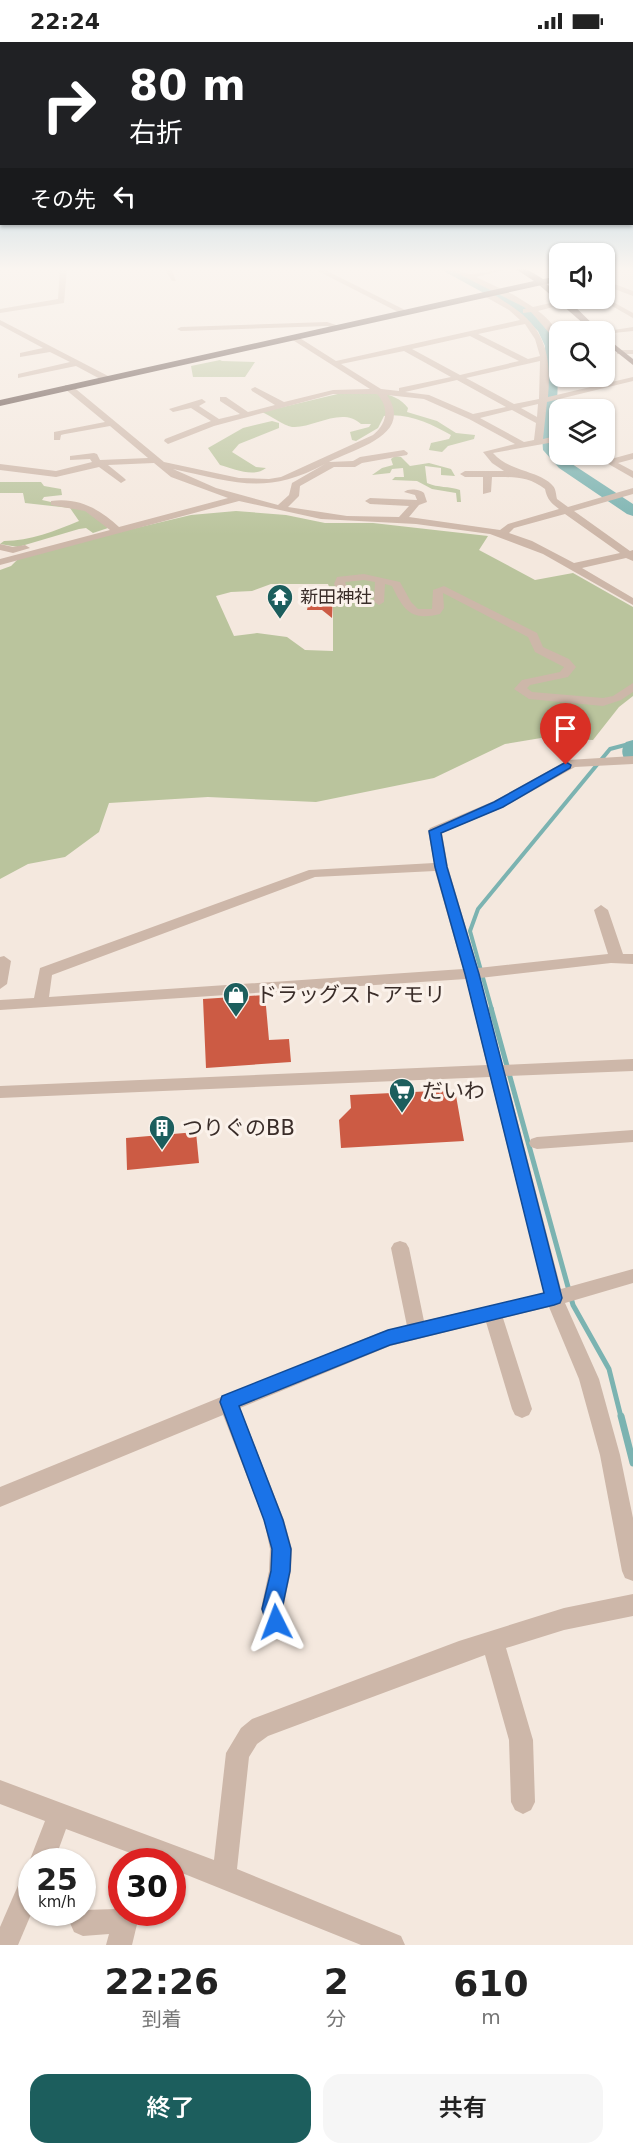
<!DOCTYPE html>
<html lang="ja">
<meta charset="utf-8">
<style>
body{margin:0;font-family:"DejaVu Sans","Noto Sans JP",sans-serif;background:#f6f6f6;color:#222;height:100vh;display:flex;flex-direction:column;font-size:22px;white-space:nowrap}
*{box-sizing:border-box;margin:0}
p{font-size:20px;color:#767676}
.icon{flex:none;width:33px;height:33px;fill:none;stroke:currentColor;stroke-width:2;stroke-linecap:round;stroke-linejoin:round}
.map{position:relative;height:1903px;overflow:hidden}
.details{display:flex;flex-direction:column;background:#fff;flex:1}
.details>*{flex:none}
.hud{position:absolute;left:0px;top:0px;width:633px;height:183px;box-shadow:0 2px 4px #0004;background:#202124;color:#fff;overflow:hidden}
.controls{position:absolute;left:549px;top:201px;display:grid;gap:12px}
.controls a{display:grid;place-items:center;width:66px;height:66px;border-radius:12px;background:#fff;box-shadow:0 2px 4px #0004;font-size:30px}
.speed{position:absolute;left:18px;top:1806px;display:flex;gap:12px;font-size:30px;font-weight:700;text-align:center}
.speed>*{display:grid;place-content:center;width:78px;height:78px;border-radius:50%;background:#fff;box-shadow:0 2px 4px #0004;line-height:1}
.speed small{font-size:15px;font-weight:400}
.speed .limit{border:9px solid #d22;background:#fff;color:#111}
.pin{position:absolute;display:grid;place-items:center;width:51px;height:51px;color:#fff;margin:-62px -26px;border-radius:50% 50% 50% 0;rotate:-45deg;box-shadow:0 0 6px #0007}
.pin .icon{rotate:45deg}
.me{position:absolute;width:66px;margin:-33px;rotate:357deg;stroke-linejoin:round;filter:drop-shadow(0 0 4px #0008)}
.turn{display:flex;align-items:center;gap:21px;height:126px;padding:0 30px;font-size:27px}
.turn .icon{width:78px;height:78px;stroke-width:2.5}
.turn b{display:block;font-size:42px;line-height:51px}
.then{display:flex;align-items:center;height:57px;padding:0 30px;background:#0003;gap:12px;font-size:22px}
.eta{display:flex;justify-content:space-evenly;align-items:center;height:102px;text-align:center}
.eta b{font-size:36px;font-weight:600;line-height:42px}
.button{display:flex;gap:12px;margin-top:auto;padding:12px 30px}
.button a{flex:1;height:69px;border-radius:18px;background:#1c5e5d;color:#fff;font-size:24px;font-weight:600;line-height:69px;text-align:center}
.button a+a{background:#f6f6f6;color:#222}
.status{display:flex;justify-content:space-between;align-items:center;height:42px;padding:0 30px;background:#fff;direction:ltr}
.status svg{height:16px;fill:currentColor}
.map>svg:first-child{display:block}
.green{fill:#bac49d;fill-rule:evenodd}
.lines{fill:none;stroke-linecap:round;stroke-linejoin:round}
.stream-far2{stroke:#7bb3b1;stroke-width:4}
.stream-far1{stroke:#7bb3b1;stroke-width:5}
.stream{stroke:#7bb3b1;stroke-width:7}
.river{fill:#7bb3b1;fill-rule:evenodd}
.building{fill:#cc5b44}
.minor{fill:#cdb7a9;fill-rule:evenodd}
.major{fill:#7c635a;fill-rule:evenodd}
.highway{fill:#5b4640;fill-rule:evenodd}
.route{fill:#1a73e8;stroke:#114b97;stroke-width:1.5}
.labels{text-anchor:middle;stroke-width:6;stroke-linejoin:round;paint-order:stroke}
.far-poi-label{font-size:18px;fill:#3a2d29;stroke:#fbf2eb;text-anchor:start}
.poi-label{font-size:21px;fill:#3a2d29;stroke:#fbf2eb;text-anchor:start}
</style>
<div class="status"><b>22:24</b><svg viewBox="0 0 49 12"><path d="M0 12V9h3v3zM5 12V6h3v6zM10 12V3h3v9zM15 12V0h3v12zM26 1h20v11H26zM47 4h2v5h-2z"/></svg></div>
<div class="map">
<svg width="633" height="1903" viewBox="0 0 633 1903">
<rect width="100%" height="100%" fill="#f4e8de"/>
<g class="green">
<path d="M220,318l2,1 33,1 -10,15h-52l-2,-11z"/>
<path d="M346,350c22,1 48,-3 62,16l-1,4 30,9 19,12 19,2 -1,4 -26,7 -6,6 -13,-2 2,-7 18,-4 2,-4c-19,-11 -45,-23 -67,-19l-6,12 -22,13 -4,-1 -2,-8 19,-5 2,-3h-10c-20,-18 -48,5 -69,3 -9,-2 -21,-11 -30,-15z"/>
<path d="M272,379l7,2v5l-40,16 -7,8 24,15 10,1c-12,10 -32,1 -46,-3l-12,-17 35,-20z"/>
<path d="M395,414l6,1 9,9 19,-3 22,6 4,7 -14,-1v-7l-16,-2 2,17c11,5 22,3 33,7l1,12h-4l-1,-9 -24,-4 -15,-8 -25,-1 3,-3h9l-1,-9 -11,1 -2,4 -18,2 10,-7 11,-3 -2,-6z"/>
<path d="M0,440h41l3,4 17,3 1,6 -18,2 -2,3 50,11 16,17 -15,5 -7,-5 -7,1 -61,18 -18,-3 4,-3c26,0 51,-10 75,-20l-9,-13 -45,-5 -2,-10h-23z"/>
<path d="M236,469l50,4 39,8h48l115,13 -9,14 56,30 38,-7 60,34v89l-14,11 -26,33 -52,-2 -36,6 -71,34 -118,24 -108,-5 -99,6 -10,29 -34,25 -37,7 -28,15v-309l11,-4 11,-11 169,-40zM271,542h57l5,13v54l-28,-1 -18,-13 -30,-4 -23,3 -18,-40 15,-4 21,-1z"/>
</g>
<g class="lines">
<path class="stream-far2" d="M492,968l-22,-79 8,-22 132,-160 23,-6"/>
<path class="stream-far1" d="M491,966l82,297 36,64 12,48"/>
<path class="stream" d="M621,1374l12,47"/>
<g class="river">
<path d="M438,226h16l71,37 25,24 9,17 -3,89 4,19h3l6,8 64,42v12l-6,-2 -68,-46 -16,-18 -1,-15 3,-89 -7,-15 -21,-20z"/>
<path d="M633,698v23l-7,-2c-5,-6 -5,-13 0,-19z"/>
</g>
</g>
<g class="building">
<path d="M310,553h23l-1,23 -10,-8h-15z"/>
<path d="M265,953l4,45 20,-1 2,23 -85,6 -3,-69z"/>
<path d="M455,1048l9,51 -123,7 -2,-28 12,-12 -1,-13z"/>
<path d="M196,1090l3,31 -72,7 -1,-32z"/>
</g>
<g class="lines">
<g class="minor">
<path d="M60,226h7l-3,35 -64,10v-4l58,-10z"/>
<path d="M164,226h7l5,13h-4z"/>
<path d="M312,226h9l88,44 -7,2z"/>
<path d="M447,226c9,0 16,6 24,6 14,0 27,-6 41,-6l-36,9 38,18 19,12 39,-9h15l-49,13c10,7 20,18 22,31h-3l-26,-30 -8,1v-4h3l-2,-2z"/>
<path d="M604,238l29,11v5l-29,-11z"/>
<path d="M484,250c8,0 15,6 21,10 39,23 47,51 43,95l85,-20v4l-86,21 -4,37 17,-4v6l-67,12c18,20 46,17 60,33 3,3 3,9 4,13l11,8 65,-19v6l-59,17 56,40 3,-1v11l-7,-3 -44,10 51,30v7l-90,-51 -53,-20 -74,-10 -95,-5 -82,-18 -239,64v-6l110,-29 -25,-19 -34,-6v-4c27,-4 49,8 68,26l109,-29 -57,-21 -17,-14 -46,2 16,13 2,2 -5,3 -22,-16 -43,10 -56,-7v-6l56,7 36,-9 -2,-3 -20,1v-4l24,-3 3,1 3,6 48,-2 -38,-32 -45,8 -4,1 -1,5h-6v-8l51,-10 -40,-33v-4h6l93,77 75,16 30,1 12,-2 92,-42c14,-11 17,-27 4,-41h-44l-119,32 -46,18 -4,-3 1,-2 46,-18 -20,-13 -18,4 -4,-3 33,-10 4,3 -7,4 20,13 21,-5 -20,-13v-4h6l22,15 27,-7 -23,-14 -1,-2 4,-2 29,15 49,-12 37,-1 -82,-52 7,-2 41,26 184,-41 -11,-10 -25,-14zM525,282l10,15 5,17 -12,3 -50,-25zM470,294l49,25 -59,14 -48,-26zM404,309l47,26 -52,11v3l-18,-2 -40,-25zM540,319l-1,38 -25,5 -48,-26zM457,338l49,27 -33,7 -44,-19 -24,-3zM387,353l37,4 45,20 46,25 -32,8 9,11 12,8h-39l-5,3 5,3h18v17l8,-2 1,-15c21,0 36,-1 53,12 2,10 6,14 14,20l-51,15 -8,6 -91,-13 10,-12 8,-3 -3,-9c-4,-4 -16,-5 -20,-1l11,3 2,5 -47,-2 -5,3 5,3 39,2 -10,11 -52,-1 -59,-9 11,-11 1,-10 34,-19h21l7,-4 45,-8 1,-2 -4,-3 -44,7 -7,4 -24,1c27,-14 85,-27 58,-67zM538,362l-1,13 -16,-9zM512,368l24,13 -2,17 -10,2 -44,-24zM325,422l-33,19 -3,12 -11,10 -62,-17 -43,-19c62,13 92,27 152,-5zM565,472l55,39 -46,10 -42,-22 -23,-8 5,-5z"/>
<path d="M604,255l29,16v5l-35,-20z"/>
<path d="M0,278l110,57 1,2 -7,2 -28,-15 -58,12v-4l52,-12 -20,-10 -30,5v-4l23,-5 -43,-23z"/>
<path d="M327,280l15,5 -4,2 -11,-3 -146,5 -4,-2 4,-2z"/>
<path d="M633,285v4l-29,3v-2h-3z"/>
<rect x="617" y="308" width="16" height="4"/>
<path d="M633,411v6l-15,4 15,8v7l-42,-24h12l8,5z"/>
<path d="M0,502l13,3 12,-2 5,3 -17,5 -13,-3z"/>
<path d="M364,532l36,8 11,20 7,7h14l1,-19 11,-4 93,47 6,14 26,12 7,8 -8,10 -38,8 -3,3 5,4 71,6 10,-2 20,-13v9l-12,8 -18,6 -74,-7 -15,-10 8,-9 38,-8 4,-5 -29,-15 -7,-15 -85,-44 1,15 -4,6c-29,7 -36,-3 -48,-28l-7,-2 -1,18 -5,3 -5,-3 1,-20 -11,-2 -19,2 3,9 -5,3 -4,-1 -5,-9 3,-7z"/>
<path d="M633,714v8l-58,3 -71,40 -62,26 6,34 30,101 130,-14 -14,-44 7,-5 7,5 15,44h10v10l-22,-1 -131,15 23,87 130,-6v12l-127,5 55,213 72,-20v14l-68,20 34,76 21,76 13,63v63l-8,-3 -3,-7 -22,-116 -21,-76 -30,-72 -46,11 29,91 -3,6 -7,3 -7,-3 -3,-6 -26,-87 -96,24 -150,62 44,112 8,29 -1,22 -8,38 4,13 -3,8 -8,3 -8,-3 -7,-21 8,-38 1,-22 -6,-29 -41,-105 -223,92v-20l381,-155 26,-6 -16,-78 3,-5 6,-2 6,2 3,5 15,73 120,-28 -54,-216 -490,21v-12l487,-21 -21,-86 -466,31v-10l34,-2 6,-30 269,-98 125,-7 -6,-32 2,-3 64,-27 74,-41zM435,829l28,98 -414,28 3,-22 263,-98z"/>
<path d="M4,914l7,5 -4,23 -7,5v-32z"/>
<path d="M633,1088v12l-96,7 -6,-2 -2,-4 2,-4 6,-2z"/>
<path d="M633,1552v22l-69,14 -58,18 27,92 2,62 -4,8 -8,4 -8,-4 -4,-8 -2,-62 -24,-85 -217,81 -11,8 -8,13 -12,112 164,67 4,9h-44l-189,-76v-7h-41l2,-8 -67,-25 -12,33h-22v7l-3,-7 16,-41 -45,-17v-24l214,80 12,-107 15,-25 11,-9 207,-78 105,-33z"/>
<path d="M32,1829v41l-14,33h-18v-18l23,-53z"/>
<path d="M122,1860v10h18l-8,33h-26l3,-11 -26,2 -9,-4 -4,-9 4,-9 8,-2 1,-2 34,-1z"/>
</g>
<g class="major">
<path d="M541,238l19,14v4h6l35,34h-8l-55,-48z"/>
<path d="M604,294l29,23v6l-29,-23z"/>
</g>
<path class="highway" d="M514,226h11l18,11 17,-3v5l-560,125v-6l534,-119z"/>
</g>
<linearGradient id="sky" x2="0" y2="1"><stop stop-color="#7cb4d2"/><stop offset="0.46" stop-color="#faf5f0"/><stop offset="1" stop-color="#faf5f0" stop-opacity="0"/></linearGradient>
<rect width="633" height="493" fill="url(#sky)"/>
<path class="route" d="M566,720l5,3 -1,3 -67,39 -62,26 6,34 32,107 83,324 -2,5 -6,2 -164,40 -151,61 44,114 8,29 -1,22 -8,38 4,13 -3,7 -7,3 -7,-3 -7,-20 9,-38 1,-22 -8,-29 -44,-118 2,-6 166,-66 156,-37 -79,-319 -30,-107 -6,-36 65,-29z"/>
<defs>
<g id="temple-pin" transform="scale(1.35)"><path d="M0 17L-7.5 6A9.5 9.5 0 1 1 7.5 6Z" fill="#1c5e5d" stroke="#fbf2eb"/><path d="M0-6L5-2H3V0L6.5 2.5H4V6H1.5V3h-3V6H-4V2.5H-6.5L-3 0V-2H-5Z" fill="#fff"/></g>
<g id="shop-pin" transform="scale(1.35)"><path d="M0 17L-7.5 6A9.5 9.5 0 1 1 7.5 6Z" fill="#1c5e5d" stroke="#fbf2eb"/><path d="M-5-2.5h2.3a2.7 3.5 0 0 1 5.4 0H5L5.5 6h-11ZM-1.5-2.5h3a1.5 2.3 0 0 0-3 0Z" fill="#fff"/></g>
<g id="supermarket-pin" transform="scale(1.35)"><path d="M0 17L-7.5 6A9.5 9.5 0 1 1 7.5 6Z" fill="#1c5e5d" stroke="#fbf2eb"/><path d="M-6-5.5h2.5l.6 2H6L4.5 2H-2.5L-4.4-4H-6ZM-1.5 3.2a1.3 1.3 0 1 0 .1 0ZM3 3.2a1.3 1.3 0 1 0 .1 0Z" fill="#fff"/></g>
<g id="building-pin" transform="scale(1.35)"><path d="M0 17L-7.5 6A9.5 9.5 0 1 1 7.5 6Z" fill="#1c5e5d" stroke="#fbf2eb"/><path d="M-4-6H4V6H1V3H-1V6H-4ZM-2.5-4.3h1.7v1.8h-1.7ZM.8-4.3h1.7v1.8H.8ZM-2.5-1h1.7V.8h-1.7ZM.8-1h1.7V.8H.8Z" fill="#fff"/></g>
</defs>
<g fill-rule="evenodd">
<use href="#temple-pin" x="280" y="555"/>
<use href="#shop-pin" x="236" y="953"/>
<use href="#supermarket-pin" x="402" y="1049"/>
<use href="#building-pin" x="162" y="1086"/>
</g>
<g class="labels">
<g class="far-poi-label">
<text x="300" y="561">新田神社</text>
</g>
<g class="poi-label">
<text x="256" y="960">ドラッグストアモリ</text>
<text x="422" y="1056">だいわ</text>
<text x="182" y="1093">つりぐのBB</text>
</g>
</g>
</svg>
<div class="controls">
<a><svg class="icon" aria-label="sound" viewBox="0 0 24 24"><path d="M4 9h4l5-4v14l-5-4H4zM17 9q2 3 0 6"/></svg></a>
<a><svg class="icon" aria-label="search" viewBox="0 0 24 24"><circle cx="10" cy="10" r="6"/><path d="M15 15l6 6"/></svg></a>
<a><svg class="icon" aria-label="layers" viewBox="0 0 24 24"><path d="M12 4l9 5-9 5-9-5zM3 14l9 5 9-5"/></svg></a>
</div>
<div class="speed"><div>25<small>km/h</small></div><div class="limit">30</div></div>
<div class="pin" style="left:566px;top:723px;background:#d93025"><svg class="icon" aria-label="arrive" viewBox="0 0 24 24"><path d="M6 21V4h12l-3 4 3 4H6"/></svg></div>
<svg class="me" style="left:276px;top:1580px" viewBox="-20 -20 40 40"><path d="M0-17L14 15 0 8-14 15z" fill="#1a73e8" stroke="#fff" stroke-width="4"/></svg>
<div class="hud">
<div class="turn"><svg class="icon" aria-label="right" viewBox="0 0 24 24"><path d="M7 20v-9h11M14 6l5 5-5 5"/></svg><div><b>80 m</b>右折</div></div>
<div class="then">その先<svg class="icon" aria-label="left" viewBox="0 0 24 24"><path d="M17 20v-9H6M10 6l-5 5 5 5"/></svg></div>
</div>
</div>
<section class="details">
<div class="eta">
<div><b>22:26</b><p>到着</p></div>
<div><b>2</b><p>分</p></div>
<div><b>610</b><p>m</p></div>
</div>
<div class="button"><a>終了</a><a>共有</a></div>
</section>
